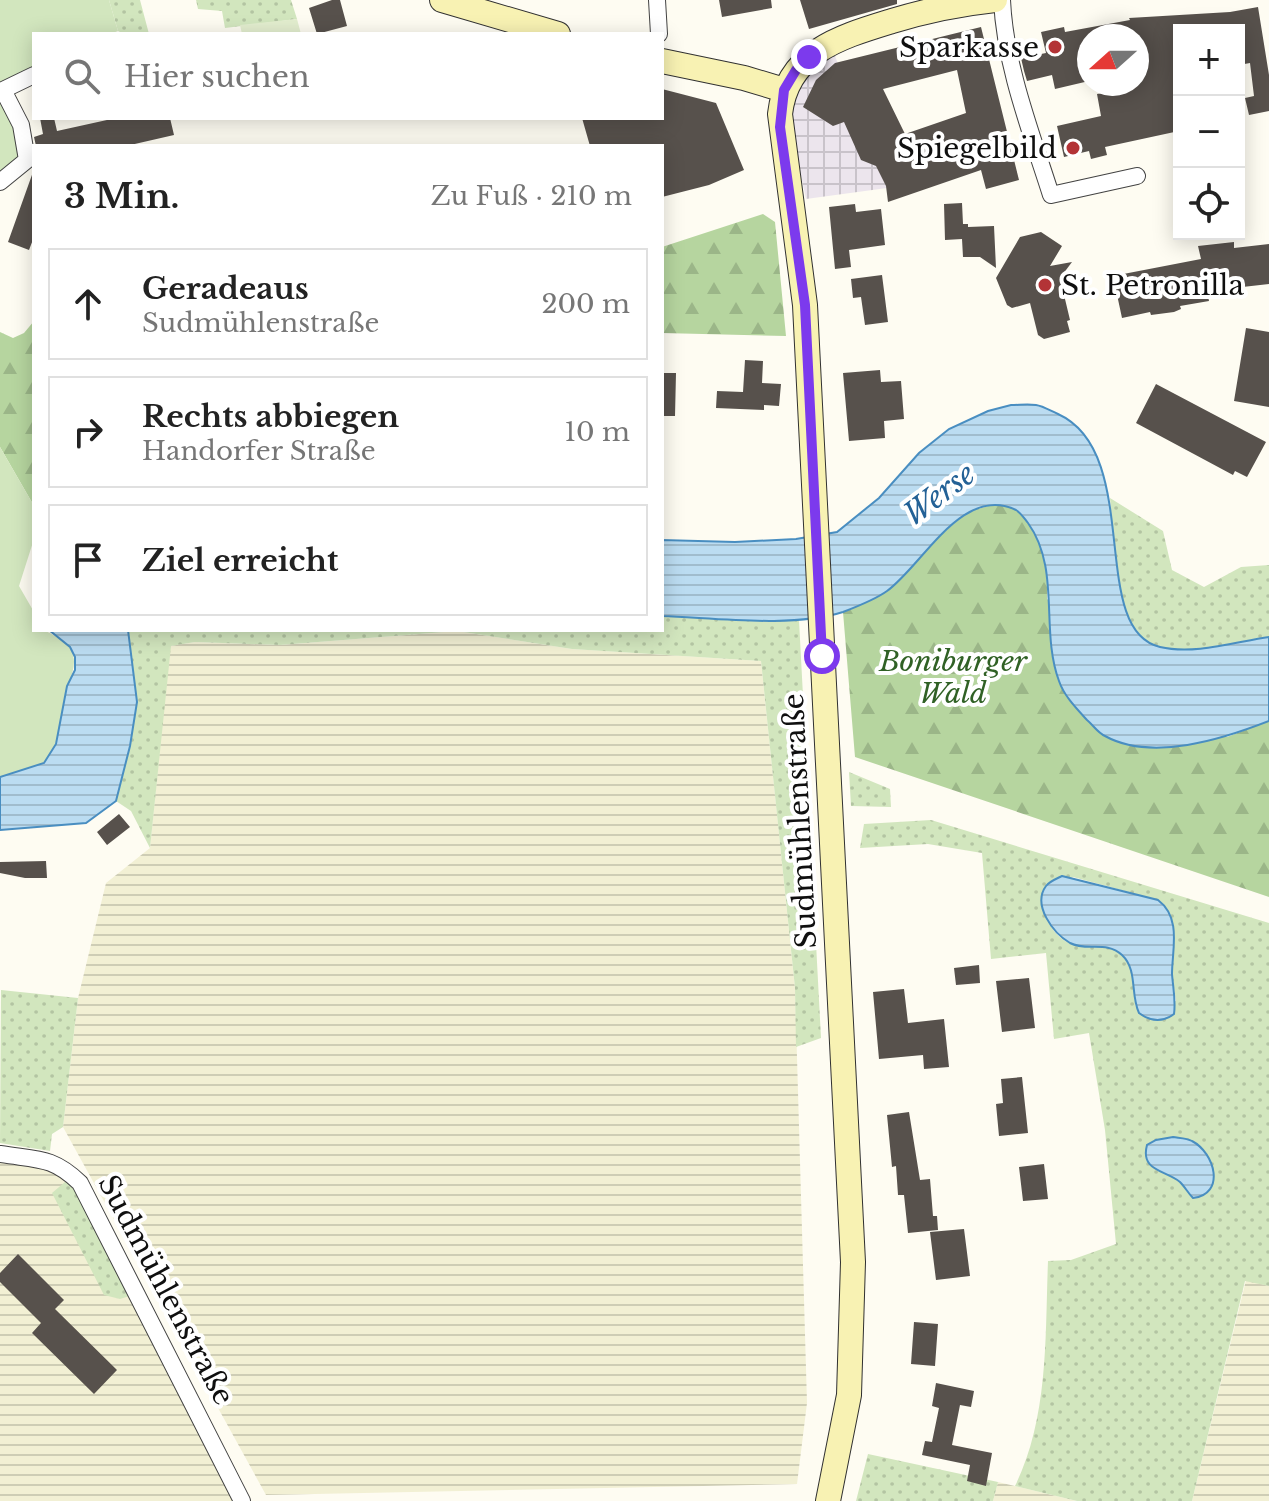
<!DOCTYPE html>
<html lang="de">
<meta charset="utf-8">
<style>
body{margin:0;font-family:"Libre Baskerville",serif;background:#f2f2f2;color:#222}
.controls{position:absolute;right:24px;top:24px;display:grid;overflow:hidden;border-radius:0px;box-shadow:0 4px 20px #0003}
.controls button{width:72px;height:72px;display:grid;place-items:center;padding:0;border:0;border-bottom:2px solid #e0e0e0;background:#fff;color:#222;font:40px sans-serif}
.compass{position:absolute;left:1077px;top:24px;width:72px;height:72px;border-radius:50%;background:#fff;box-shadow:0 4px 20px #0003;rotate:249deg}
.stop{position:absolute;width:24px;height:24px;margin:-18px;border:6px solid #7c3aed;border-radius:50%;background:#fff}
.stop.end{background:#7c3aed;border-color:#fff;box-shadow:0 2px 8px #0008}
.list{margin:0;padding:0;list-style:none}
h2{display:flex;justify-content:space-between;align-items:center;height:104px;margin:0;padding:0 32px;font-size:34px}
h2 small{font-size:26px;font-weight:400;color:#767676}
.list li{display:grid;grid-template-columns:52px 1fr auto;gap:24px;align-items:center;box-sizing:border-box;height:112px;margin:0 16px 16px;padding:0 16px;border:2px solid #e0e0e0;border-radius:0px}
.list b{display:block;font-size:30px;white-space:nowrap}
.list p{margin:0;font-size:26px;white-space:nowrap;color:#767676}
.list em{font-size:26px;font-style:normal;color:#767676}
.icon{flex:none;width:44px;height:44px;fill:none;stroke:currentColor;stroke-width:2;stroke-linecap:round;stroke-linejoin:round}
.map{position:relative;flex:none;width:1269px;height:1501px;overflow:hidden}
.search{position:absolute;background:#fff;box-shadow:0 4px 20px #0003;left:32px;top:32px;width:632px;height:88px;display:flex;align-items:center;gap:20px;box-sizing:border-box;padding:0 28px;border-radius:0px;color:#767676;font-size:30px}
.panel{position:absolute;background:#fff;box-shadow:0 4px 20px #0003;left:32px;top:144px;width:632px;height:488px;border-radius:0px}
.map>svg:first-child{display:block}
</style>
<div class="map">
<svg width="1269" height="1501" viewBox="0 0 1269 1501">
<defs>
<pattern id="industrial-grid" width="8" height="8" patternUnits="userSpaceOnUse" patternTransform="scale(2)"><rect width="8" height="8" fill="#ece5ed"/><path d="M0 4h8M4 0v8" fill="none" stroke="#c9c3ca"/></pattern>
<pattern id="farmland-rules" width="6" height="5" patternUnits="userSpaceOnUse" patternTransform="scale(2)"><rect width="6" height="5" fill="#f2f0d4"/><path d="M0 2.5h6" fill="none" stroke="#cecdb5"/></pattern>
<pattern id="grass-dots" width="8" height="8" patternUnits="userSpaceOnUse" patternTransform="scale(2)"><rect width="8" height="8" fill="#d2e6be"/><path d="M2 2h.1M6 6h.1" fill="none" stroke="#b3c4a2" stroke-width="1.8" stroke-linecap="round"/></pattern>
<pattern id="forest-firs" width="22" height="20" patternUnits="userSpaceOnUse" patternTransform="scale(2)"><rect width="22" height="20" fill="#b6d59f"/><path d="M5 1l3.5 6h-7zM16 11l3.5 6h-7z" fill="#9bb688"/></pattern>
<pattern id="water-rules" width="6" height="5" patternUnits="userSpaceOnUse" patternTransform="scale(2)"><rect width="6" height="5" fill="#bbdcf1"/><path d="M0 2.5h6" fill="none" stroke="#a0bccd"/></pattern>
</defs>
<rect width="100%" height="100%" fill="#fefcf2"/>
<path fill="url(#industrial-grid)" d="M833 51 887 188 806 199 790 124 792 98 811 63Z"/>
<path fill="url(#farmland-rules)" d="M457 631 572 649 761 661 795 988 807 1403 797 1484 266 1495 63 1127 78 998 106 883 150 848 170 646 195 642 280 645Z
M0 1154 63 1167 242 1501H0Z
M1246 1280 1269 1286V1501H1192Z
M998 1482 1077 1501H993Z"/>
<path fill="url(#grass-dots)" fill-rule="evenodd" d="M109 0H140L149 34H124L118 31Z
M196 0H291L297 19 225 28 222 11 198 9Z
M1110 498 1163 531 1172 570 1204 587 1241 567 1269 565V637C1235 642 1193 656 1159 647 1112 635 1114 537 1110 498Z
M662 616 799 620 821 1038 796 1047 795 988 761 661 572 649 457 631 280 645 195 642 171 646 150 848 131 811 116 801 130 746 137 702 128 630H662Z
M849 772 890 789 891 807 851 806Z
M931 820 1269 923V1286L1245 1281 1192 1501H1077L1015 1486C1049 1417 1045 1336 1048 1261L1071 1260 1116 1244 1105 1130 1089 1033 1054 1039 1046 953 991 959 982 853 928 844 860 848 864 824ZM1073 877 1158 900C1181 917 1172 950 1172 974 1173 983 1175 992 1176 1001L1136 1007C1133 991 1136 972 1125 958 1112 940 1091 948 1073 944 1052 939 1042 912 1042 894Z
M1 990 78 998 63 1127 52 1134 50 1151 0 1143Z
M65 1182 80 1183 136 1294 120 1299 104 1295 52 1193Z
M868 1454 998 1482 993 1501H856Z"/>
<path fill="url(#forest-firs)" d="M763 214 775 222 786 336 662 333V247Z
M34 321V506L0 447V332L13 338 24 333Z
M996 504C1003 506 1014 508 1020 513 1044 534 1048 569 1047 599L1227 737 1269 721V897L855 757 843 612 887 591 940 536 967 512Z"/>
<path fill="#d2e6be" d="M0 0H109L118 31 110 34H34V68L3 90 27 160 0 184Z
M0 447 34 506V539L19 586 34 612V630C48 630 50 633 61 640 86 657 68 678 64 701 60 721 60 744 46 760 38 770 13 773 0 777Z"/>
<path fill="#e3eecf" d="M297 19 301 34H242L240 25Z"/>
<path fill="url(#water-rules)" stroke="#498ec1" stroke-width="2" d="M1011 405C1019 405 1028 404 1036 405 1043 406 1051 411 1058 414 1144 453 1087 630 1160 647 1194 655 1235 642 1269 637V721C1223 739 1152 762 1105 736 1098 733 1093 725 1087 720 1077 709 1064 696 1059 681 1040 630 1061 569 1028 523 1024 518 1021 513 1016 510 962 484 923 565 887 591 876 599 856 607 843 612 792 628 716 618 662 616V540L735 542 796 539 837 532 879 498 919 453 949 429 988 411Z
M49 630H128L137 702 130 746 116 801 86 823 0 830V777L44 763 56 744 67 686 75 670V657L70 647Z
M1062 876 1158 900C1182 918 1172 950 1172 974 1173 988 1176 1000 1174 1014 1162 1023 1151 1022 1139 1013 1130 994 1138 970 1122 955 1106 940 1087 952 1070 943 1053 933 1032 905 1046 886 1050 881 1056 879 1062 876Z
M1173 1137C1179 1138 1187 1138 1192 1141 1215 1153 1226 1194 1193 1198 1188 1193 1185 1187 1180 1182 1165 1170 1140 1171 1147 1145L1156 1140Z"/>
<path fill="#57514c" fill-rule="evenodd" d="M332 0H340L347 26 317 34 309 8Z
M719 0H771L772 8 722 17Z
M800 0H897V4L809 29Z
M1258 7 1269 75V111L1249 115 1245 98 1254 96 1250 63 1239 65V30H1179V61H1173L1179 105V131L1105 147 1107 155 1091 159 1089 151 1064 157 1057 126 1101 116 1097 94 1122 90 1121 84H1137V36H1089V81L1055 89 1052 75 1027 81 1024 71 1021 58 1046 53 1041 32 1064 27 1065 32 1130 20 1129 18 1230 12Z
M981 27 1019 180 986 189 981 170 888 202 886 186 876 166 861 160 844 122 833 126 803 107 816 80 835 63ZM957 70 966 113 905 134 883 89Z
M662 89 716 103 744 170 709 185 662 197V146H590L582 118H662Z
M40 118H54L57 131 116 118H170L174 135 126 146H36L34 137 43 134Z
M33 172 34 237 29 250 8 242Z
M962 203 963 224H968V227L994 226 996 268 980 257H963L962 239 945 240 944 204Z
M855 204 856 212 881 209 885 245 849 250 851 267 835 269 829 207Z
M1041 232 1062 246 1050 266 1072 262 1060 278 1070 320 1067 321 1070 332 1044 339 1038 335 1030 303 1012 308 1007 305 996 278 1020 237Z
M1234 242V248L1269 244V284L1207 291 1209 301 1180 306 1181 309 1174 312 1151 315 1150 312 1122 318 1113 276 1201 259 1198 246Z
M882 275 888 322 865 325 861 297 853 298 851 279Z
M1246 328 1269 332V407L1234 401Z
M745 360 763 361 762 383 781 384 779 406 764 405V410L716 408 717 391 743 392Z
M880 370 881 382 901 381 904 419 884 421 885 438 849 441 843 373Z
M662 373H676L675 416H662Z
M1156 384 1266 442 1247 477 1235 471 1233 475 1136 423Z
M119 814 130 827 107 845 97 832Z
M46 861 47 878H25L0 873V862Z
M979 965 980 983 956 985 954 968Z
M1029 978 1035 1028 1002 1032 996 981Z
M904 989 908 1023 944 1019 949 1067 924 1069 923 1055 879 1059 873 992Z
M1022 1077 1028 1133 999 1136 996 1104 1003 1103 1001 1079Z
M909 1112 920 1180 930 1179 933 1216H937L938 1230 908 1233 904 1195H898L896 1166 892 1167 887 1115Z
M1044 1164 1048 1199 1023 1201 1019 1167Z
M964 1229 970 1276 936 1280 930 1232Z
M18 1254 64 1300 55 1309 117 1370 94 1394 32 1333 41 1323 0 1282V1273Z
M914 1322 938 1324 935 1366 911 1364Z
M936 1383 974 1391 971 1407 960 1405 952 1445 992 1453 986 1486 967 1481 970 1465 922 1455 925 1441 932 1442 939 1408 932 1406Z"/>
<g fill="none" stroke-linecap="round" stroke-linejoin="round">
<g stroke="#424242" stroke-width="18">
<path id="street" d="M657 0 659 34
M1002 0C1005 66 1031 132 1051 195L1137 176
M0 182 27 160 21 125 3 90 34 75
M0 1154C37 1160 52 1156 80 1183L242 1501"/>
</g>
<g stroke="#313131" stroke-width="26">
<path id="secondary" d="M442 0 558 34
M662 61 744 78 784 90
M828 1501 849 1395 853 1262 805 305 780 114C787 52 840 37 892 21 928 10 957 4 995 0"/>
</g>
<use href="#street" stroke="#fff" stroke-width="16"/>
<use href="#secondary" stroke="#f8f2b3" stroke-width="24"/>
</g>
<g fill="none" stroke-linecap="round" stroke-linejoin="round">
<path stroke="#7c3aed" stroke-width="10" d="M809 57 796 70 784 90 780 127 805 305 822 656"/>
</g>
<g fill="#b33336" stroke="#fff" stroke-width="3">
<circle cx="1055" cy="47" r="8"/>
<circle cx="1073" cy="148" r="8"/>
<circle cx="1045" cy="285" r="8"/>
</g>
<g text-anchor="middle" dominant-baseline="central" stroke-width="8" stroke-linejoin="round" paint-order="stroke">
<g font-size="28" fill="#0f0f0f" stroke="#fff" text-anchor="end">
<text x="1039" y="47">Sparkasse</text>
<text x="1057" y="148">Spiegelbild</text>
<text x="1061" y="285" text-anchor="start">St. Petronilla</text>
</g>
<g font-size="28" font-style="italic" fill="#306125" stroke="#fff">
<text x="953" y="661">Boniburger<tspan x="953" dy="32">Wald</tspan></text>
</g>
<g font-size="28" fill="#0f0f0f" stroke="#fff">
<text transform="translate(800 821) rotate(-93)">Sudmühlenstraße</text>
<text transform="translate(166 1290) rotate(62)">Sudmühlenstraße</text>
</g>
<g font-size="30" font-style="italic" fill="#236196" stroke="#fff">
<text transform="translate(939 494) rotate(-37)">Werse</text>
</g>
</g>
</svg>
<div class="controls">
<button>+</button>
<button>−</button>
<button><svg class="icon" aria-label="locate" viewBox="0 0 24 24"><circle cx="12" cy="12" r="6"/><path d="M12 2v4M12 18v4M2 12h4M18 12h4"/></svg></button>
</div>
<svg class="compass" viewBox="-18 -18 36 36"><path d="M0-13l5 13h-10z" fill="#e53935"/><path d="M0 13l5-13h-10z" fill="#767676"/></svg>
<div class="stop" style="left:822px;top:656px"></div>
<div class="stop end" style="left:809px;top:57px"></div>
<div class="search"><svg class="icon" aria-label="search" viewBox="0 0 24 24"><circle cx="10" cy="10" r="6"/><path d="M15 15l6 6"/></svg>Hier suchen</div>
<section class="panel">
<h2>3 Min.<small>Zu Fuß · 210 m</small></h2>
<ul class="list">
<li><svg class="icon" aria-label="ahead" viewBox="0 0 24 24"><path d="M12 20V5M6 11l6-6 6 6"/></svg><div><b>Geradeaus</b><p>Sudmühlenstraße</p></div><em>200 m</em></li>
<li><svg class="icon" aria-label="right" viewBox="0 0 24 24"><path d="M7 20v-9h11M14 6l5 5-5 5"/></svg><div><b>Rechts abbiegen</b><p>Handorfer Straße</p></div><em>10 m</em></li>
<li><svg class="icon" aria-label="arrive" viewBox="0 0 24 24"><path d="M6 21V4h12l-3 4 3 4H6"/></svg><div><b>Ziel erreicht</b></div></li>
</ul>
</section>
</div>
